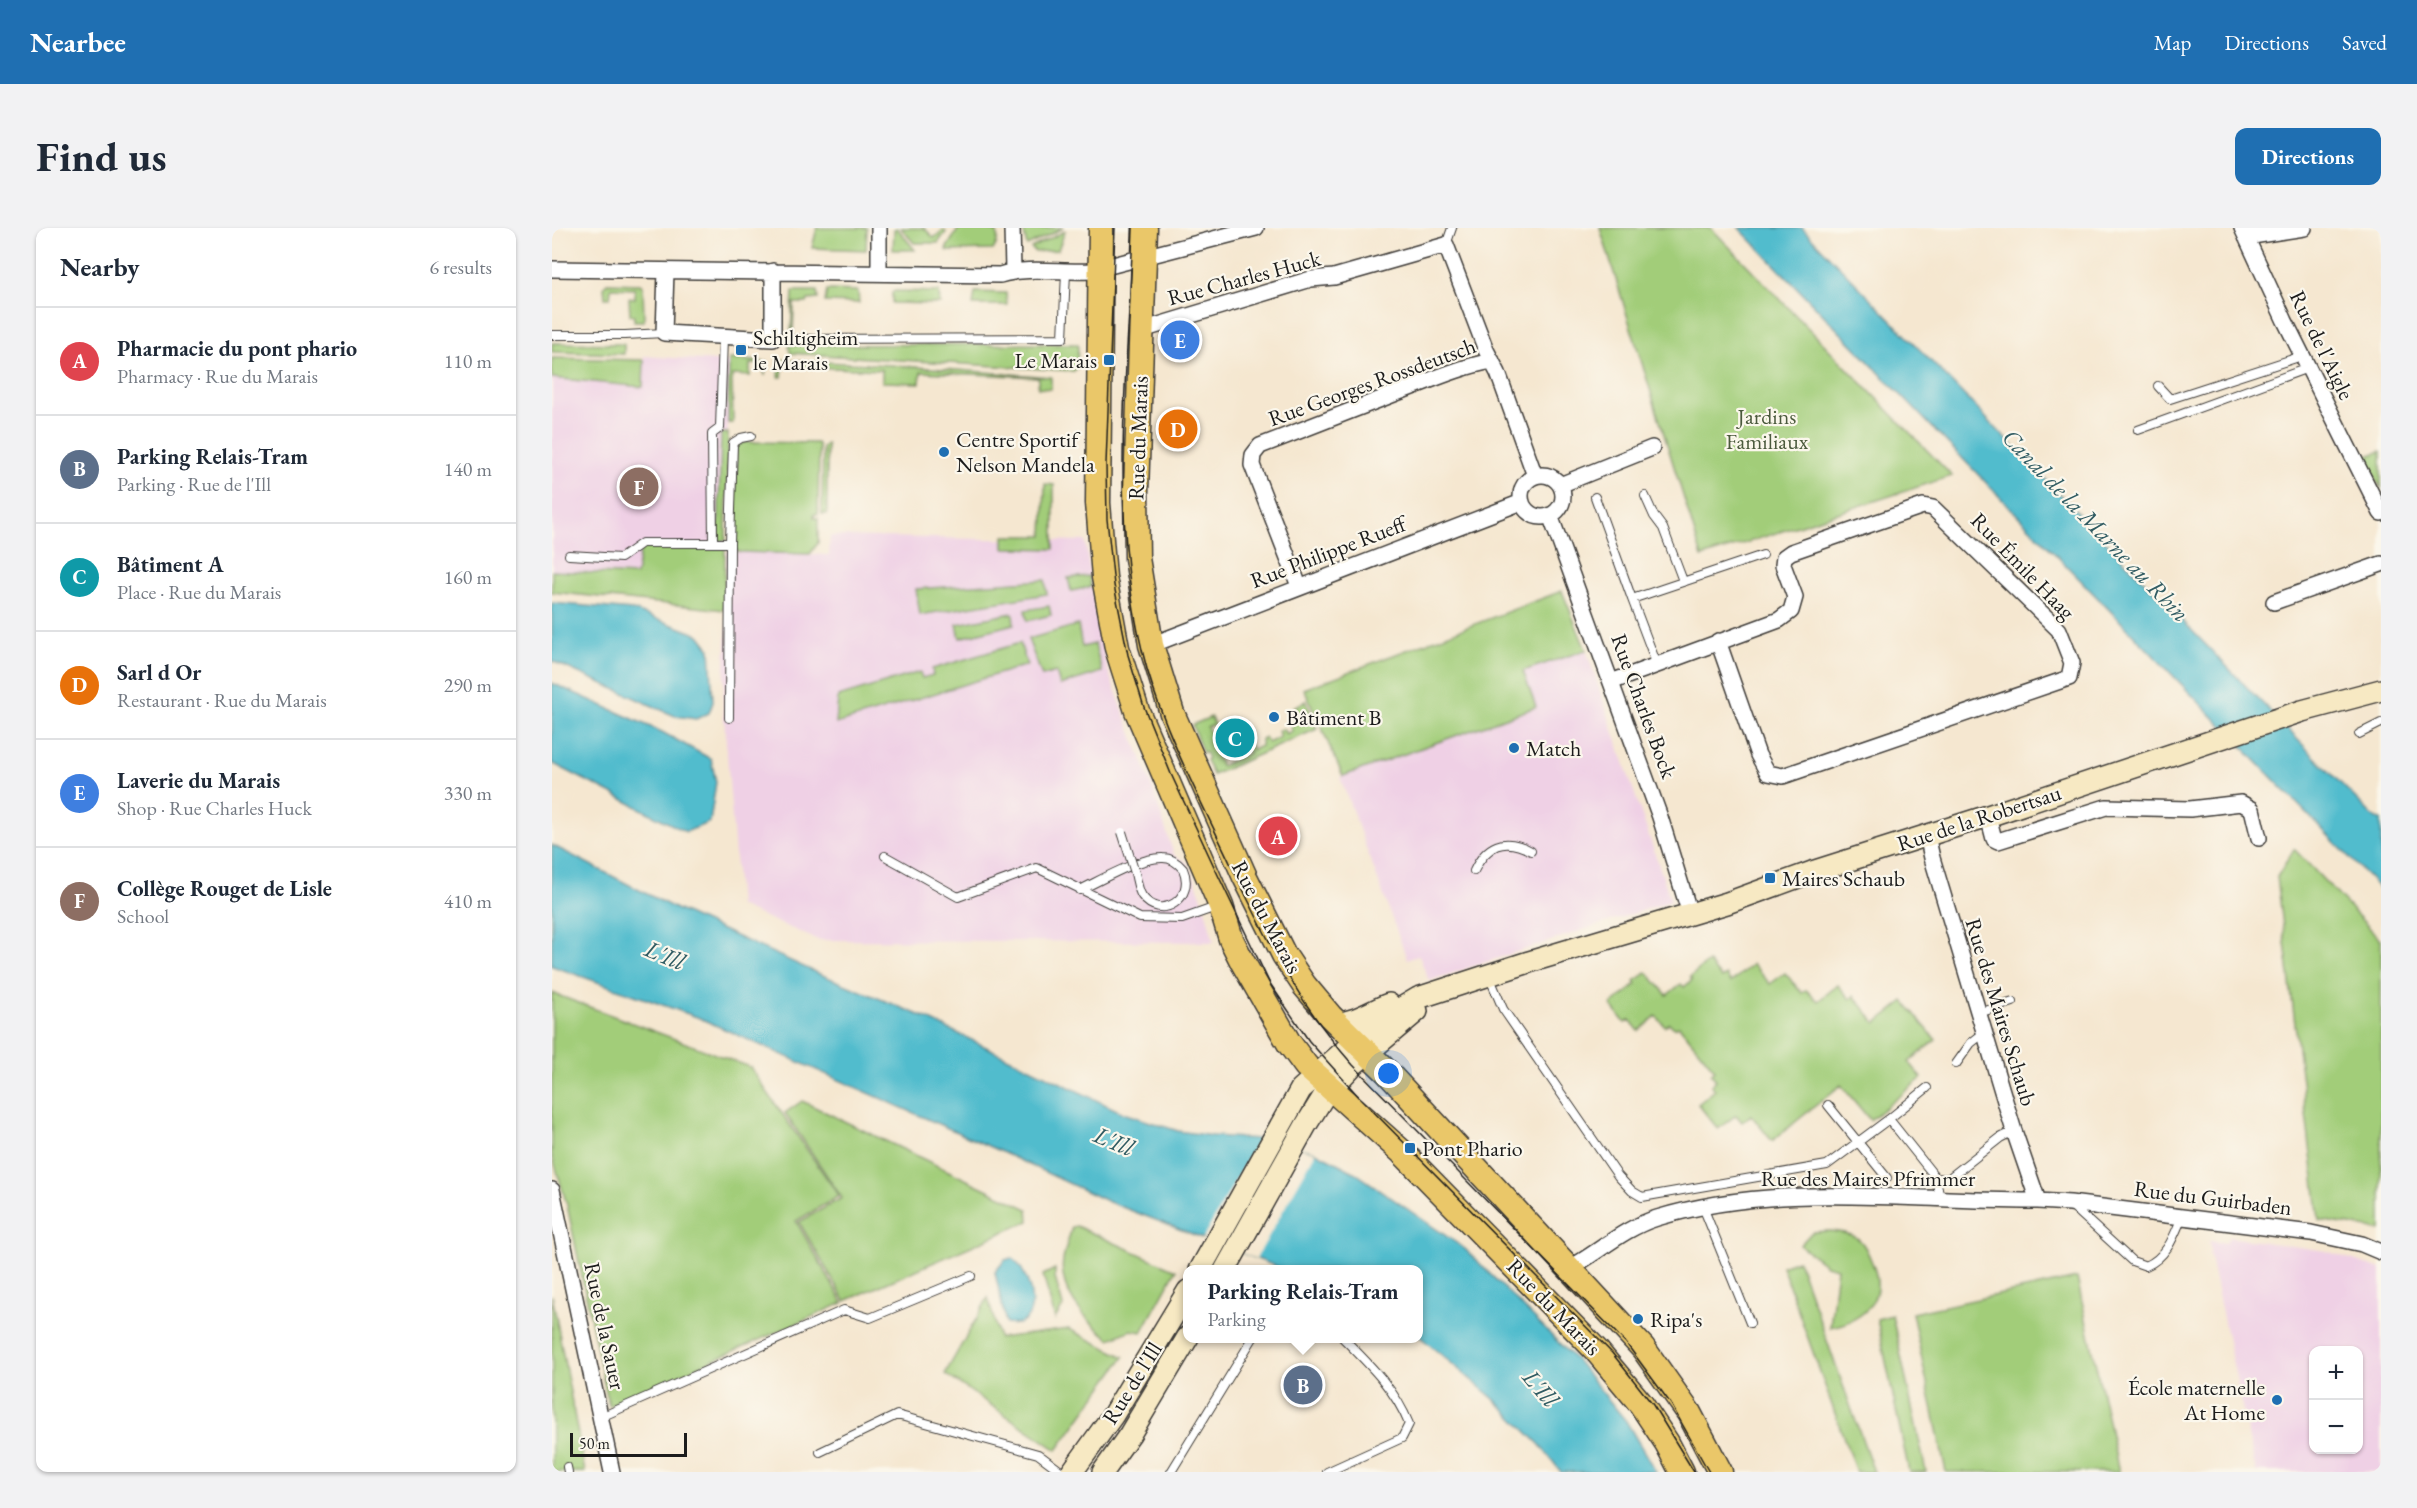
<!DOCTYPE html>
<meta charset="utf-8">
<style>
body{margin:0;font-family:"EB Garamond",serif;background:#f2f2f3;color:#1f2937}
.controls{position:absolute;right:18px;bottom:18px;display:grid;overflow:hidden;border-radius:12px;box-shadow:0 2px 4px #0004}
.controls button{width:54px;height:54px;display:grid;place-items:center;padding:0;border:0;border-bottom:2px solid #e0e1e3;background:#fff;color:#1f2937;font:30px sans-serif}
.scale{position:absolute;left:18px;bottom:15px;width:117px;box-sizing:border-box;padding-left:6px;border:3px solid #1c1c1c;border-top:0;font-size:16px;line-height:21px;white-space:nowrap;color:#1c1c1c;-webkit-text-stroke:4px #fbf7ec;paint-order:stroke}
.you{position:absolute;left:837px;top:846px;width:21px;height:21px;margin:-15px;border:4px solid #fff;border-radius:50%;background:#1a73e8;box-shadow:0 0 0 9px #1a73e833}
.badge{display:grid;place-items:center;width:39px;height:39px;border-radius:50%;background:#1f6fb2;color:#fff;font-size:20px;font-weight:700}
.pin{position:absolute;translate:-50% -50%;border:3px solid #fff;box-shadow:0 2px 6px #0006}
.popup{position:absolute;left:631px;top:1037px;width:240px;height:78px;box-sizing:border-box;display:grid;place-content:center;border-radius:12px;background:#fff;filter:drop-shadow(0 2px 4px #0005);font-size:20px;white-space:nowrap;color:#747a83}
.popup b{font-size:22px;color:#1f2937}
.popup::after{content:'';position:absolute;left:50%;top:100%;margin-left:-12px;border:12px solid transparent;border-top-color:#fff}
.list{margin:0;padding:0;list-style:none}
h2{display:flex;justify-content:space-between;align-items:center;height:78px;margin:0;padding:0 24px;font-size:26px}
h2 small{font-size:20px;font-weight:400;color:#747a83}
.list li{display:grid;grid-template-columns:39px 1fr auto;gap:18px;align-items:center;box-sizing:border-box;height:108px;padding:0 24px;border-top:2px solid #e0e1e3}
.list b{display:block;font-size:22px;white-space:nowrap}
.list p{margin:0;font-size:20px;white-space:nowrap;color:#747a83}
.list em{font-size:20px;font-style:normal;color:#747a83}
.map{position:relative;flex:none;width:1829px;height:1244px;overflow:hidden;border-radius:12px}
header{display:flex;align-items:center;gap:36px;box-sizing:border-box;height:84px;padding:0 30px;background:#1f6fb2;color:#fff}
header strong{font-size:28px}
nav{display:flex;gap:33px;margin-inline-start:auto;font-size:21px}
.intro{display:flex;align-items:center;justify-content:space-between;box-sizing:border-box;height:144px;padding:0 36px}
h1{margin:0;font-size:42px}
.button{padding:15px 27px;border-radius:12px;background:#1f6fb2;color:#fff;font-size:21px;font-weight:700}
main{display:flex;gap:36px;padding:0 36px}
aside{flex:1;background:#fff;border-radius:12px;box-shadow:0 2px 4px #0004}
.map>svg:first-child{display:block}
</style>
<header>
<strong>Nearbee</strong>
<nav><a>Map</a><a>Directions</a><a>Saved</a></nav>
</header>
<div class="intro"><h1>Find us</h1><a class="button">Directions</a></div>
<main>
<aside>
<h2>Nearby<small>6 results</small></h2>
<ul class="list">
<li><span class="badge" style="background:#e0444e">A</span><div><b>Pharmacie du pont phario</b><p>Pharmacy · Rue du Marais</p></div><em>110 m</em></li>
<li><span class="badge" style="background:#5c6f8a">B</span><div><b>Parking Relais-Tram</b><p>Parking · Rue de l'Ill</p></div><em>140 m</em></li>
<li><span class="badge" style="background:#0f9aa8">C</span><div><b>Bâtiment A</b><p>Place · Rue du Marais</p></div><em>160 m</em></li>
<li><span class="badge" style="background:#e8710a">D</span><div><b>Sarl d Or</b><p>Restaurant · Rue du Marais</p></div><em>290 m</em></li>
<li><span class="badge" style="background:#3f7fe0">E</span><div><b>Laverie du Marais</b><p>Shop · Rue Charles Huck</p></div><em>330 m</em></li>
<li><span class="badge" style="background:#8d6e63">F</span><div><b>Collège Rouget de Lisle</b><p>School</p></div><em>410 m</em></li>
</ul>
</aside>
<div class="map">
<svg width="1829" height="1244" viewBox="0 0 1829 1244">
<rect width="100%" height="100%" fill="#fbf7ec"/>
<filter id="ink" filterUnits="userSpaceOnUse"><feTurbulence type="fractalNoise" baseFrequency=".0167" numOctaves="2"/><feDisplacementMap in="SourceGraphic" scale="12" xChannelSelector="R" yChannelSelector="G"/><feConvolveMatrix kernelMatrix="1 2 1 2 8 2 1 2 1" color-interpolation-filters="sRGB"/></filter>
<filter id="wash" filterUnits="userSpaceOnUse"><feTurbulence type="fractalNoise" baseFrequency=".008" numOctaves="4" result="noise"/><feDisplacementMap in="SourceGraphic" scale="24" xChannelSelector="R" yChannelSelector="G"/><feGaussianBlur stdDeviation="1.35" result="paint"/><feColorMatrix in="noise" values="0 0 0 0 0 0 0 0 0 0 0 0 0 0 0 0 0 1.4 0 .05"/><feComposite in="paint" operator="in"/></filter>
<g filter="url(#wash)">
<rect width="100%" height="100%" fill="#f5e7d0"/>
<path fill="#efd0e5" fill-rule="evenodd" d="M92 128 177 134 172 382 0 364V150L90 159Z
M278 308 533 313 545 391 556 443 600 559 622 627 633 633 639 642 650 670 662 714 266 712 187 678 171 476 175 397V324L277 327Z
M1034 422 1119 673 877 753 867 728 855 731 788 549 984 480 971 443Z
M1677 1009 1774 1023 1829 1041V1244H1704L1657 1024 1659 1023 1657 1013 1674 1015ZM1806 1122V1222H1762V1122Z"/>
<path fill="#a2cd79" stroke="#5f744a" stroke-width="1.5" d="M265 0H315L314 22 260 20Z
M345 0 363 22H341L342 1Z
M349 0H372L382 10 391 2 394 4 386 15H362Z
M407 0H438V2L444 3C447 9 445 16 441 22L396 23 394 21Z
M471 0H511L475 18Z
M1048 0H1159L1400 248 1150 329Z
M513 3 506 22 483 24 479 20Z
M55 55 88 56 91 58 92 93H82V88L78 87 77 70H83V61L59 60 58 70H53L52 58Z
M275 62 306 63 307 75 273 74Z
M241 63H265L266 71 256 72 255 75H242L241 108H239Z
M343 63 387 64 388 76 340 75V65Z
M423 64 454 65 455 77H421Z
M0 115 72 116V126L0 124Z
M526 116 525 139 522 143 238 125 237 117Z
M0 130 92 132 91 159 0 150Z
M177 131 214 134 213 148 211 136H198V148L180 147 181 195H176Z
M228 132 338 137 499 149V161L486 160V149L369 144 368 155 330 154V142L231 138 230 149H227Z
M169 205H176L174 312 166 313Z
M192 214 265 215 267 218 266 286H262V290H266V315L258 326 188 324 183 322 184 218Z
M275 216V286H270L271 219Z
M1829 223V261L1813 229Z
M493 256 502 257V321L452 320V308H491Z
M89 318 173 319 172 382 0 364V343L84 347Z
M537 348 539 359 519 363 516 350Z
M493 352 495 366 368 387 364 361Z
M1010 363 1034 422 971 443 984 479 791 548 752 461Z
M497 378 499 387 475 393 473 382Z
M461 385 462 396 408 410 405 396Z
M526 397 530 419 543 416 550 444 508 457 504 444 490 448 476 411Z
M468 415 475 437 284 496 286 469 368 444 370 450 381 447 380 441Z
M754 473 765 501 661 547 654 532 656 530 653 524 651 525 640 497 659 489 662 496 655 499 660 509 657 511 669 538 697 525 694 518 698 517 701 522 709 518V511L713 509 716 515 728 509 726 503 731 501 734 506 740 503 738 498 747 493 741 479Z
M1742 621 1829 712V1002L1767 992 1725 649Z
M1156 734 1169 750 1174 747 1179 754 1201 736 1218 756 1233 745 1250 765 1254 762 1266 773 1286 757 1298 771 1302 768 1324 795 1352 773 1384 812 1357 834 1370 850 1318 892 1289 857 1220 913 1199 887 1190 894 1184 887 1166 901 1146 876 1163 862 1159 857 1164 852 1159 846 1163 842 1127 798 1122 800 1117 795 1113 798 1104 788 1087 803 1078 792 1073 795 1059 777 1085 756 1083 753 1095 744 1115 767 1129 756 1132 759 1140 752 1138 749Z
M0 765 198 839 287 968 244 993 291 1075 57 1178 15 977 0 927Z
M250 873 476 981 477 993 293 1073 247 994 290 970 233 885Z
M524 998 624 1042 590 1104 579 1102 558 1111C535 1093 506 1064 511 1032 513 1021 517 1010 520 999Z
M1277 1003C1308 1006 1310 1010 1321 1037 1335 1072 1311 1093 1278 1099L1285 1040 1274 1037 1248 1017 1260 1004Z
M1246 1032 1322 1244H1304L1230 1038Z
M503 1041V1050L511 1078 503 1091 491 1047Z
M1525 1050 1567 1244H1394L1360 1085Z
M0 1067 33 1244H0Z
M436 1070 447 1110 517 1101 572 1129 505 1222 393 1146Z
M1340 1087 1374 1244H1357L1325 1091Z"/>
<path fill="#51bccd" stroke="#366c74" stroke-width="1.5" d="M1187 0H1250L1747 513 1824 591 1829 592V662Z
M0 375 81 382 147 407 158 421 161 474 157 485 144 491 123 488 0 433Z
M0 455 110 504 159 531 164 554 158 594 134 604 0 535Z
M0 617 124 681 263 744 372 789 571 885 626 903 661 908 707 911 764 924 802 944 913 1021 1024 1132 1074 1193 1104 1244H1009L988 1217 942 1171 867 1108V1042L731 1041 557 974 452 925 145 789 0 738Z
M460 1030C479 1044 495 1102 454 1096L443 1044 453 1032Z"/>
<path fill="#f5e7d0" d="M707 911 764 924 704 1031 651 1010Z"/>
</g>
<g filter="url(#ink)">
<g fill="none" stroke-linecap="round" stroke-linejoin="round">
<g stroke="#3d3a37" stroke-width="10">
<path id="lane" d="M894 17 900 0
M0 107H73L112 105
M221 111 511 110 514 44
M1606 158 1618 171 1750 128
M1586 202 1756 140
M1093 268 1102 288 1111 300 1131 353
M1043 269 1080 371
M161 315 160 206 168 200 171 109
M17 327 69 330 90 315H178L181 215 189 210 199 208
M1105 437 1080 371 1211 327
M177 490 178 315
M1807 506 1829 495
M333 628 406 669 485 640 588 690 630 691 667 678
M922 643C934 617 952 608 979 623
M528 662C549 652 588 629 611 630 620 630 626 635 631 641 644 670 609 694 590 668 586 662 585 653 583 645
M937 748 951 781 1066 948 1080 963 1090 969 1275 937 1337 891 1384 950 1388 971
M1427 785 1461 774
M1404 836 1419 815 1433 804
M1276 877 1335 950
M1337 891 1375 860
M1384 950 1396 951 1448 910 1462 903
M1519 977 1580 1033 1594 1038C1615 1029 1622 1008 1630 989
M1151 979 1198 1095
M49 1189 292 1082 318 1090 419 1048
M268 1224 345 1187 486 1226 510 1244
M15 1239 16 1244
M619 1244 701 1110
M775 1244 850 1210 857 1196C843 1161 818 1137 791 1110"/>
</g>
<g stroke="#3d3a37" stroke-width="18">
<path id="street" d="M460 0 461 43
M1690 0 1733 93 1829 285
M1694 9 1752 0
M0 41 448 47C476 38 510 45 538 43L704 0
M114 43 112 105 221 111V43
M327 45V0
M590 102 759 51 782 49 894 17 934 122 946 145 983 248
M969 268a21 21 0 1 1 42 0a21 21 0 1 1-42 0Z
M1008 257 1100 220
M998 287 1108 589 1138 686
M747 358 700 237 701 227 708 218C754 200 801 182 847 164 877 153 908 139 940 133
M1722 374 1829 336
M599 417 970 274
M1059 454 1227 392 1239 383 1243 369 1231 337 1232 329 1239 324 1371 278 1381 280 1507 402 1520 435 1517 450 1231 548 1216 545 1206 527 1166 413
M1436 588 1442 611 1446 613 1554 579 1638 581 1689 575 1700 581 1707 610
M1375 607 1380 630 1462 903 1486 973
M0 962 60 1244
M1018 1040C1047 1024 1072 1000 1105 990 1228 952 1360 974 1486 973L1518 975 1759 1005 1810 1016 1829 1024"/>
</g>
<g stroke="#3d3a37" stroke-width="24">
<path id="secondary" d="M785 795C804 794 819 783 837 776
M648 1042 749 861 824 795 866 770 977 734 1175 675 1260 644 1436 588 1750 483 1829 462
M673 1042 754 897 772 868 801 837 865 783
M520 1244 561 1187 636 1063
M551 1244 578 1206 636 1109"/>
</g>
<g stroke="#3d3a37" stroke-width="27">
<path id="primary" d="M549 0 546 275 552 349 565 420 585 483 669 678 679 711 690 733 737 815 754 838 850 924 1044 1122 1089 1176 1115 1215 1130 1244
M593 0 584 264 585 330 599 417 620 485 693 649 732 727 752 757 778 788 835 844 1091 1120 1137 1185 1168 1244"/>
</g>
<use href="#lane" stroke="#fff" stroke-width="8"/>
<use href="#street" stroke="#fff" stroke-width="15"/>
<use href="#secondary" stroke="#f7e9c3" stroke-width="21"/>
<use href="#primary" stroke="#eac769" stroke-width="24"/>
<path stroke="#1c1c1c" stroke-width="1.5" d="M563 0 554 236 555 291 562 357 576 427 592 479 619 546 666 647 717 754 757 813 808 870 1060 1125 1101 1177 1142 1244
M581 0C576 147 555 298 595 441 615 509 649 573 679 637 716 713 744 773 801 837L1074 1115 1119 1176 1157 1244"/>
<g stroke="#3d3a37" stroke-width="10" stroke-linecap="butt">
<path id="lane-bridge" d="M570 604 583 645"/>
</g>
<use href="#lane-bridge" stroke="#fff" stroke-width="8"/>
</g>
</g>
<g fill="#1f6fb2" stroke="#fbf7ec" stroke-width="2">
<rect x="183" y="116" width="12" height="12" rx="3"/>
<rect x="551" y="126" width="12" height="12" rx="3"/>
<circle cx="392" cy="224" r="6"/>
<circle cx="722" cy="489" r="6"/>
<circle cx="962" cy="520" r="6"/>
<rect x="1212" y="644" width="12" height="12" rx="3"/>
<rect x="852" y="914" width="12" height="12" rx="3"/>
<circle cx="1086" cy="1091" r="6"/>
<circle cx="1725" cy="1172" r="6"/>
</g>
<g text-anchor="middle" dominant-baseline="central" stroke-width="4.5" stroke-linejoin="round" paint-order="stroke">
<g font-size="22" fill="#1c1c1c" stroke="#fbf7ec">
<text transform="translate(692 50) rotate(-15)">Rue Charles Huck</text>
<text transform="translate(1770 117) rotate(64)">Rue de l'Aigle</text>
<text transform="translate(820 154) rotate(-20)">Rue Georges Rossdeutsch</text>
<text transform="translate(586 210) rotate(-88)">Rue du Marais</text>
<text transform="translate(776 324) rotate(-21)">Rue Philippe Rueff</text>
<text transform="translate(1471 338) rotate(46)">Rue Émile Haag</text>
<text transform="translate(1092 478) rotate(70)">Rue Charles Bock</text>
<text transform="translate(1427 590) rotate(-18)">Rue de la Robertsau</text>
<text transform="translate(715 689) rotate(62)">Rue du Marais</text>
<text transform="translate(1449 784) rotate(73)">Rue des Maires Schaub</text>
<text x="1316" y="950">Rue des Maires Pfrimmer</text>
<text transform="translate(1661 970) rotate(7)">Rue du Guirbaden</text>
<text transform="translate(1002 1079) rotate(46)">Rue du Marais</text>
<text transform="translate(53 1098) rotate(78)">Rue de la Sauer</text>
<text transform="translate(580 1155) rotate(-58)">Rue de l'Ill</text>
</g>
<g font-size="22" fill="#1c1c1c" stroke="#fbf7ec" text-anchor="start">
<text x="201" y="109">Schiltigheim<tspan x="201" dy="25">le Marais</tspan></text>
<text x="545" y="132" text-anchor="end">Le Marais</text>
<text x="404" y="211">Centre Sportif<tspan x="404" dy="25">Nelson Mandela</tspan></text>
<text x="734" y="489">Bâtiment B</text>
<text x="974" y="520">Match</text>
<text x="1230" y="650">Maires Schaub</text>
<text x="870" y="920">Pont Phario</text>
<text x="1098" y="1091">Ripa's</text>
<text x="1713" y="1159" text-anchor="end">École maternelle<tspan x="1713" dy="25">At Home</tspan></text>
</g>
<g font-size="22" fill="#4b5a3d" stroke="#fbf7ec">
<text x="1215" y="188">Jardins<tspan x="1215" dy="25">Familiaux</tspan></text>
</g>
<g font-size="24" font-style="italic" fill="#315c63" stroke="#fbf7ec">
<text transform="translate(1544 297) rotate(46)">Canal de la Marne au Rhin</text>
<text transform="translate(113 727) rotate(23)">L'Ill</text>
<text transform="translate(562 913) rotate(23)">L'Ill</text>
<text transform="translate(989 1160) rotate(50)">L'Ill</text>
</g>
</g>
</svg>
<div class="controls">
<button>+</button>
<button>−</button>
</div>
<div class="scale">50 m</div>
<div class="you"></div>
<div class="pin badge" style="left:726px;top:608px;background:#e0444e">A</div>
<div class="pin badge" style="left:751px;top:1157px;background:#5c6f8a">B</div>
<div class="popup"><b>Parking Relais-Tram</b>Parking</div>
<div class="pin badge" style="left:683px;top:510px;background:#0f9aa8">C</div>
<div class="pin badge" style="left:626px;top:201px;background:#e8710a">D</div>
<div class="pin badge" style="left:628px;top:112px;background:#3f7fe0">E</div>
<div class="pin badge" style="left:87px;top:259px;background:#8d6e63">F</div>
</div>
</main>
